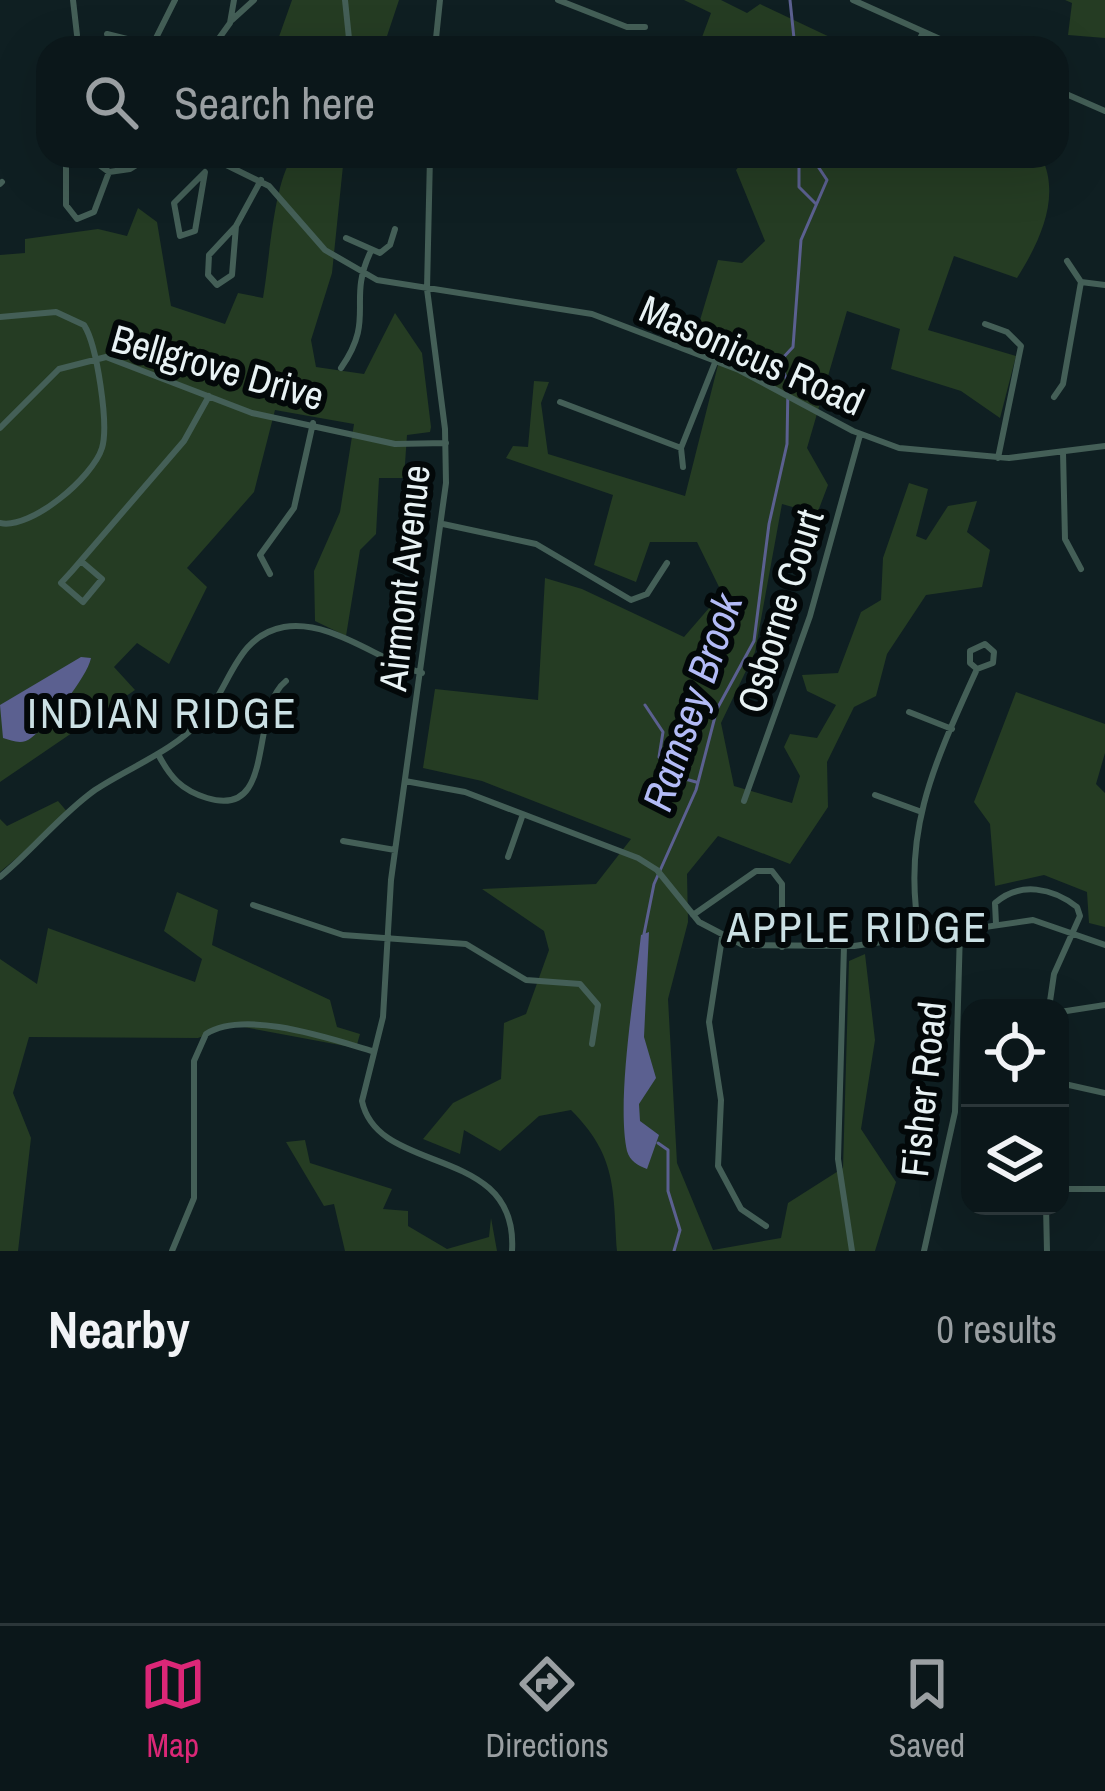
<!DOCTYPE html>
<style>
body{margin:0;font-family:"Archivo Narrow",sans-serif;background:#142023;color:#f1f3f6}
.controls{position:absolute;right:36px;bottom:36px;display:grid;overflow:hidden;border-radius:24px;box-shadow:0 12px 48px #0002}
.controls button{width:108px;height:108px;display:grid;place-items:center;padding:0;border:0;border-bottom:3px solid #2b3639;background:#0b171a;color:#f1f3f6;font:60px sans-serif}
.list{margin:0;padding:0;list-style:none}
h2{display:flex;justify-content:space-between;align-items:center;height:156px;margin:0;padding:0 48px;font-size:51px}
h2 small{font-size:39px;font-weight:400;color:#9a9fa2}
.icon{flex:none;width:66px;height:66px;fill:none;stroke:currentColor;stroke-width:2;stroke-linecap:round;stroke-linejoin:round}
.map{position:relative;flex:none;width:1105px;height:1251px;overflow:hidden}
.search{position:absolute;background:#0b171a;box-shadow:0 12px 48px #0002;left:36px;right:36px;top:36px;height:132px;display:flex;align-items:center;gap:30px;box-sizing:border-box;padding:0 42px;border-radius:36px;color:#9a9fa2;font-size:45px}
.sheet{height:372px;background:#0b171a}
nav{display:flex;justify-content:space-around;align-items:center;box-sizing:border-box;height:168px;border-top:3px solid #2b3639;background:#0b171a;font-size:33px;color:#9a9fa2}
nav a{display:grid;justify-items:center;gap:6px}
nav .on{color:#db2777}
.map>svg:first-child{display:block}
</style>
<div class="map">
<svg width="1105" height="1251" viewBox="0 0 1105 1251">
<rect width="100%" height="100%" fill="#0f1f22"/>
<path fill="#253c23" d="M292 0H399L383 48H275Z
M684 0H721L747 13 760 4 853 48H698L711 13Z
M1065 0H1105V38L1068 35 1072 3Z
M293 156H344L332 273 311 340 316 367 364 374 395 313 422 353 431 427 430 432 407 435 404 478H379L376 534 360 550 346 636 315 621 314 571 340 512 354 424 275 410 254 492 187 568 207 587 169 664 137 643 114 667 135 690 0 782V255L25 253V239L98 229 127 236 138 208 157 222 171 306 225 324 238 293 263 298C270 258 273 185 293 156Z
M748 156H1041C1062 197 1039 243 1017 278L954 256 928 330 1016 356 1000 418 961 391 891 369 900 329 847 311 807 448 828 485 817 514 782 504 755 652 721 723 734 786 792 803 800 776 784 747 790 734 817 738 836 705 807 691 802 675 838 673 861 612 881 600 883 558 909 483 928 489 916 536 926 540 948 506 977 501 967 532 990 550 982 587 926 595 887 654 876 696 854 707 827 762 828 807 790 864 718 836 687 874 688 922 668 999 677 1163 713 1250 781 1238 788 1203 843 1168 849 961 865 954 875 1040 861 1129 896 1182 875 1251H617C613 1189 617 1156 571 1110L539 1116 500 1151 464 1130 460 1154 423 1139 453 1103 501 1079 504 1023 526 1014 549 950 544 931 482 889 596 884 631 839 482 781 423 768 435 689 538 700 545 578 582 589 684 637 722 593 697 542H650L636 582 594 565 613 495 506 458 513 446 528 447 534 381 549 382 541 403 548 454 685 496 720 357 692 347 718 260 742 263 765 241 736 170Z
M1016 692 1105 724V753L1096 784 1105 793V927L1089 923 1087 892 1044 875 995 886 990 824 974 802Z
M58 801 69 814 0 872V819L7 826Z
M177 892 218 910 212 945 330 1000 337 1027 360 1034 356 1048 233 1025 198 1038 29 1037 13 1093 31 1138 18 1251H0V959L37 984 48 928 195 982 202 959 164 931Z
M305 1140 310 1163 392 1189 383 1209 408 1211V1226L447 1249 489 1237 491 1218 497 1251H345L334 1204 324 1206 286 1142Z"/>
<path fill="#5b6090" d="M81 657 91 658C87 678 48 725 31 738 23 745 12 741 3 738L0 705Z
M649 932 644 1037 656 1078 639 1104 640 1121 659 1135 647 1169C637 1165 630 1161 627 1151 616 1100 635 989 641 935Z"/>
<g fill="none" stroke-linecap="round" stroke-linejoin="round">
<path stroke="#5b6090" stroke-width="3" d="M790 0 795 48
M799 165V187L816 204
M645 705 663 732 659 757 671 775 696 782
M644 934 654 884 696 790 717 709 754 641 769 524 787 444 788 384 780 361 793 347 801 240 827 180 811 156
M658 1143 668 1150V1191L680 1230 674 1251"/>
<path stroke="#445f57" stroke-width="6" d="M73 0 77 35
M345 0 350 48
M558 0 627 27H645
M853 0 960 48
M232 20 254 0
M107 34 151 45
M151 48 175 0
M212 48 230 23 234 0
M435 48 440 0
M916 48 923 32
M1057 90 1105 111
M66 156V205L77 219 94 212 109 172
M87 156 109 172 130 169 151 156
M208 156 269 186 325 250 377 280 592 314 739 370 853 431 899 448 1009 458 1105 446
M430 156 427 289 445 429 446 483 391 880 383 1017 362 1101C378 1177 519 1143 512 1251
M205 172 195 231 180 236 174 203Z
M0 184 2 182
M236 226 232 275 217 285 208 275 209 255Z
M236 226 261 180
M346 238 380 253 390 245 395 229
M1067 261 1081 282 1105 285
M0 317 56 312 84 325C97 345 109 425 102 448 93 477 31 530 0 523
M985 324 1007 332 1021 346 998 458
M341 368C376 318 347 302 370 253
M1054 397 1063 384 1081 282
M560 402 681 448
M0 428 59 369 106 357 252 413 395 444 446 443
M1063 452 1065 539 1081 569
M683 467 681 448 716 360
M443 524 536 544 631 600 647 594 667 563
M81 561 102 579 83 602 61 583 72 571 184 441 209 396
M270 574 260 555 294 508 313 423
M909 712 952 729
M158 754C170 777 181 790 207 798 278 820 248 711 286 681
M405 781 465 792 638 858 657 870 699 922 743 945 854 946 1033 920 1105 945
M875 795 919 811
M744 801 810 616 860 435
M343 841 395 850
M508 857 523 814
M0 877C33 850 60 815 95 790 131 766 173 752 202 719 231 687 235 636 284 627 331 619 379 661 422 673
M253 905 343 935 466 944 526 980 580 984 598 1005 592 1044
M693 915 756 871H772L782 884V947
M996 924 995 903C1020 881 1053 888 1077 907L1080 916 1054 974 1049 1008
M920 936C900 833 935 762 977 669L993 663 994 652 985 644 970 651V663L977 669
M722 938 709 1022 721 1100 718 1166 741 1209 766 1226
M844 946 838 1159 852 1251
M1060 1012 1105 1005
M1060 1083 1105 1093
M1060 1189H1105
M1046 1206 1047 1251
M172 1251 194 1198V1061L206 1034C245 1009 331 1039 372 1051
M924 1251 955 1112 960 930"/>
</g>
<g text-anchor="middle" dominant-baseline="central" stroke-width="12" stroke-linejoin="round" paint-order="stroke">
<g font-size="39" fill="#e8f2f4" stroke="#030809">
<text transform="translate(752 355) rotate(24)">Masonicus Road</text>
<text transform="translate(218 367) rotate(16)">Bellgrove Drive</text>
<text transform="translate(404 578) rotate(-84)">Airmont Avenue</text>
<text transform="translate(780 611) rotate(-73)">Osborne Court</text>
<text transform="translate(923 1089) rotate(-84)">Fisher Road</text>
</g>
<g font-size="42" font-style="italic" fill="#b3bbf7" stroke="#030809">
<text transform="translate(692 702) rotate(-71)">Ramsey Brook</text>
</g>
<g font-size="42" letter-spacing="3" fill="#cbe0e4" stroke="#030809">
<text x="163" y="713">INDIAN RIDGE</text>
<text x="858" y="927">APPLE RIDGE</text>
</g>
</g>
</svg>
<div class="controls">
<button><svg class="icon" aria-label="locate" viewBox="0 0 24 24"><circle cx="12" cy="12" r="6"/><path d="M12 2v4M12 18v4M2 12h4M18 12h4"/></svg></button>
<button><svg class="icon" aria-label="layers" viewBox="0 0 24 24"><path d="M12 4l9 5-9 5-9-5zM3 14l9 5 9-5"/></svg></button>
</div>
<div class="search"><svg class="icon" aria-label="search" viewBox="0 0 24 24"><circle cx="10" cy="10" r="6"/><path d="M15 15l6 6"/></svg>Search here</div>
</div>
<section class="sheet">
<h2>Nearby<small>0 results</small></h2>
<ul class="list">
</ul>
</section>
<nav>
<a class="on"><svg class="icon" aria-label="map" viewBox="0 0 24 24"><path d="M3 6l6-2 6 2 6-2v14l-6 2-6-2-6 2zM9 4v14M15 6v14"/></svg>Map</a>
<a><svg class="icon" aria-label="directions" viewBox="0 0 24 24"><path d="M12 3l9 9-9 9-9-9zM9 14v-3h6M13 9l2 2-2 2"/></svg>Directions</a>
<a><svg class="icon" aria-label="saved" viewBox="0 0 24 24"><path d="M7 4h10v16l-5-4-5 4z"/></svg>Saved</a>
</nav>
